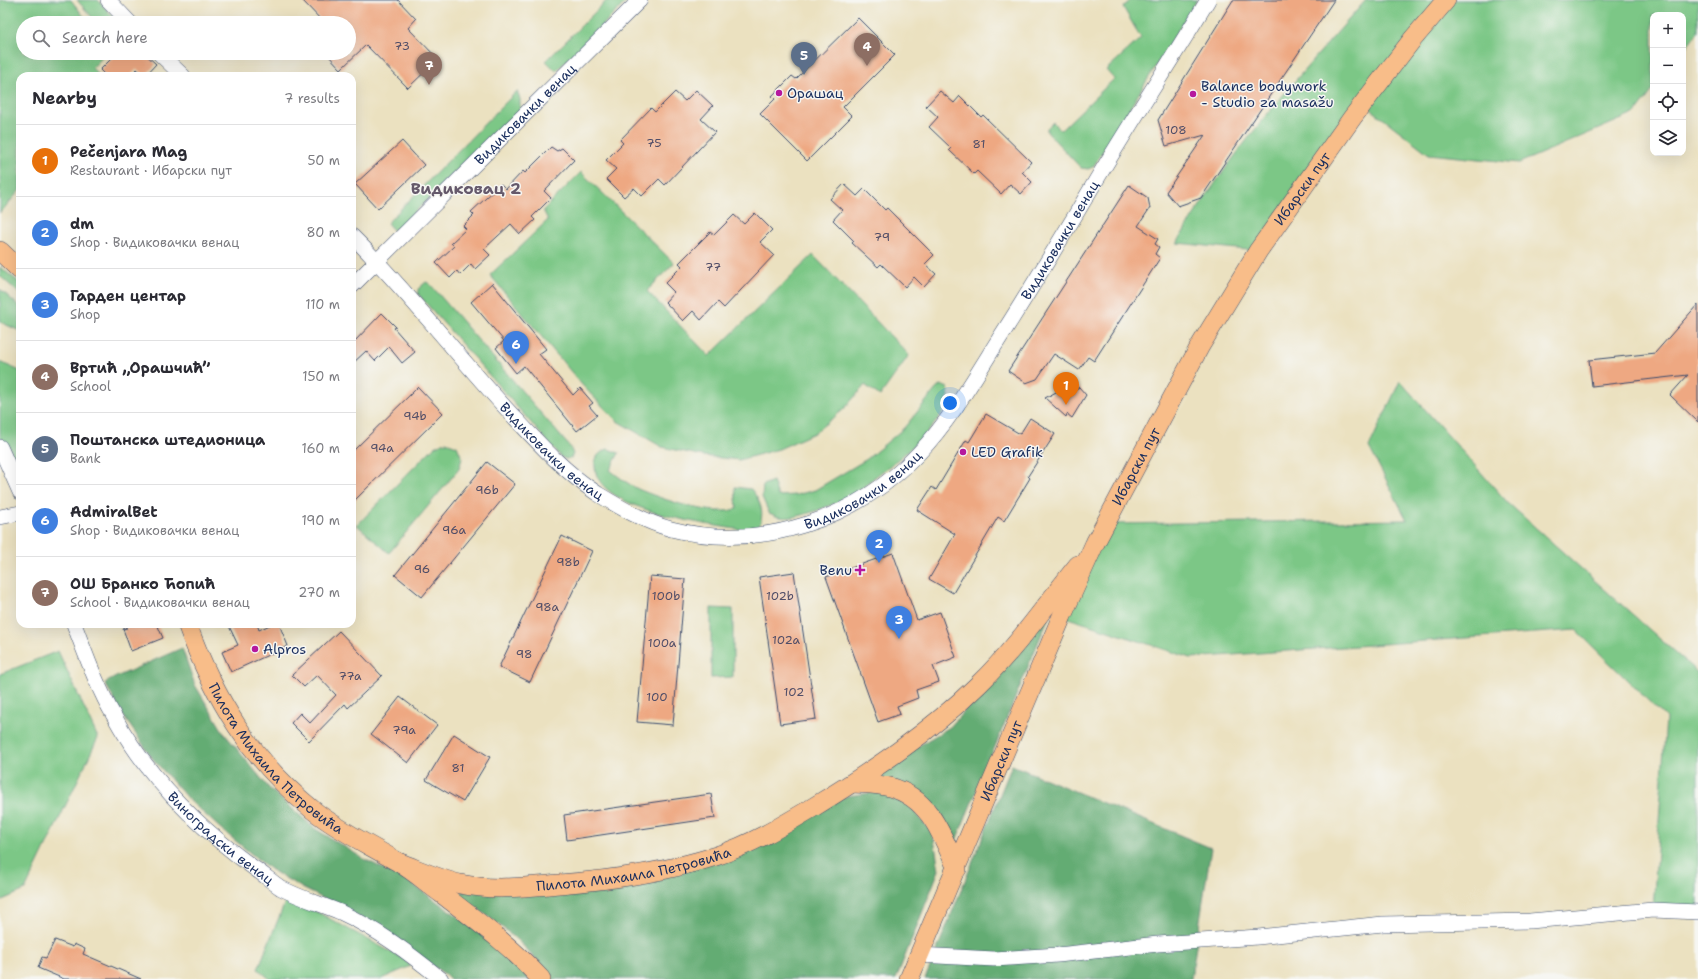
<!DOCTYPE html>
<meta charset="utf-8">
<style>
body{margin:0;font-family:"Shantell Sans",sans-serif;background:#f7f7f7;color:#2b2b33}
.controls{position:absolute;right:12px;top:12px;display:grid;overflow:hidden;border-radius:8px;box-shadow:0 4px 16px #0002}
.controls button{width:36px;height:36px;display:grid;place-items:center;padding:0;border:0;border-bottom:1px solid #e1e1e2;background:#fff;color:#2b2b33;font:20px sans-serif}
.you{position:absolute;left:950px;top:403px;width:14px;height:14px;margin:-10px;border:3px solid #fff;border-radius:50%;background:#1a73e8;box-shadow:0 0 0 6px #1a73e833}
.badge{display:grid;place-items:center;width:26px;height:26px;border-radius:50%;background:#b5179e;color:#fff;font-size:13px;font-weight:700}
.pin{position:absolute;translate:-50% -33px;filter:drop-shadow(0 1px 2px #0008)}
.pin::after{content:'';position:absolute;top:21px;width:14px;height:12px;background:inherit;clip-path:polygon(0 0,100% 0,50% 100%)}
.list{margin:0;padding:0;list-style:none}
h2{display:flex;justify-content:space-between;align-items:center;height:52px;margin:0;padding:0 16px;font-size:17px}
h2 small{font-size:13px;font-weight:400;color:#7c7c81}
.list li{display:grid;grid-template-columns:26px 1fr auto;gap:12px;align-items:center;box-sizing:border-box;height:72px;padding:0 16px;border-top:1px solid #e1e1e2}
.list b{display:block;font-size:15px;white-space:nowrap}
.list p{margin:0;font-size:13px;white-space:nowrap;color:#7c7c81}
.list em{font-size:13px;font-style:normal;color:#7c7c81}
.icon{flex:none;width:22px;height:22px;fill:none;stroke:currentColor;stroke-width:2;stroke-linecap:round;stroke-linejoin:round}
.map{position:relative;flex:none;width:1698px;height:979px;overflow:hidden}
.search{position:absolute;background:#fff;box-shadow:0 4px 16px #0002;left:16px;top:16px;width:340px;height:44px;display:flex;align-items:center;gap:10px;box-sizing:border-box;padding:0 14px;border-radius:22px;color:#7c7c81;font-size:15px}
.panel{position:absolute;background:#fff;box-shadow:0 4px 16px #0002;left:16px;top:72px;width:340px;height:556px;border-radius:12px}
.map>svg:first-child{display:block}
</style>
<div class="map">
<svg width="1698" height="979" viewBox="0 0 1698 979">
<rect width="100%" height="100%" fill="#f6f6f2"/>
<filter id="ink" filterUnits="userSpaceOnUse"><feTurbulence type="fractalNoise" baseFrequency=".025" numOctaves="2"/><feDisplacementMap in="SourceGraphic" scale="8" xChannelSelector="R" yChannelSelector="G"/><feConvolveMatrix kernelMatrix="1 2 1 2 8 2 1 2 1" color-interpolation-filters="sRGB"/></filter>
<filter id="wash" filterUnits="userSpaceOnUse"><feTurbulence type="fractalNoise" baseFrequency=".012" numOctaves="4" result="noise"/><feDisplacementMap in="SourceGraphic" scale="16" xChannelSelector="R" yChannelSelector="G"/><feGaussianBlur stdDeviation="0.9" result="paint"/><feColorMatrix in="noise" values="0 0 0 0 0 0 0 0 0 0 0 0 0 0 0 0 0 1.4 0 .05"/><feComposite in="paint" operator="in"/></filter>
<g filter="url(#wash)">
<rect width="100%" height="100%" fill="#ebe1c0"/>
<path fill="#7bc786" stroke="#4b7b72" d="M0 0H71L89 23H23V53H107L92 68 100 76H20V190L0 213Z
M77 0H98L116 20 114 23H97Z
M607 0H628L556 71 546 61Z
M1131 0H1197L1093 167 1088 169 1081 168 1047 132V128L1053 122 1061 130 1114 79 1106 70 1141 38 1123 7Z
M1366 0H1698V32L1683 52V15H1653V90L1636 113 1519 163 1429 154 1363 103 1258 251 1177 243C1228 154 1298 77 1366 0Z
M517 91 520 99V110L398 228 393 230 387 223Z
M581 172 674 263 647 291 709 356 813 255 909 355 880 396 865 385 843 410 814 433 779 449 739 460 703 456 662 447 617 421 583 386 490 275 548 220 543 210Z
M0 267 20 283V294L0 276Z
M426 282 430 284 570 447 573 454 571 458 566 459 561 457 418 294V289Z
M0 289 20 307V331L0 322Z
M0 362 20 371V473L9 447 0 438Z
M1400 381 1508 503 1698 673V912L1653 910 1666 718 1576 630 1191 658 1062 616 1106 524 1407 520 1369 447Z
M941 385 948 388C954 418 898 460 876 476 867 484 857 493 847 498 833 505 794 521 780 517 776 517 773 514 769 513L762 497 763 485 773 481 778 496 796 495 815 490 867 459 904 428 936 389Z
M446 442 457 446 462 458 459 469 389 553 357 525 435 446Z
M608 449 619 453 610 470C619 477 628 484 638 489 659 498 717 519 737 508L735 487 751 489C760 500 766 514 758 527L748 531C713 525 597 512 595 467 594 457 600 452 608 449Z
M711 608 733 609V677L711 678Z
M58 651 98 738 25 890 0 901V674Z
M286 900 297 901 402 958 411 966 381 979H270L258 969Z"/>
<path fill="#64ac73" stroke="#406e68" d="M1050 614 955 843 934 810 861 780 950 727Z
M182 648 195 685 224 733 269 788 314 828 364 859 408 881 470 925 530 979H450L445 974 347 910 304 889 270 869 221 829 188 799 153 759 122 714 105 683 116 677Z
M1012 765 1211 848 1191 979H925Z
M877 792 908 804 933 833 939 870 896 979H552C525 941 491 918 453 892L650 875 847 796Z"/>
<g id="blocks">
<path fill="#eea882" d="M302 0H398L416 19 408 28 438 59 408 88 366 45 341 69 326 53H349V23H324Z
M1233 0H1334L1201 198 1178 206 1166 192 1205 135 1166 146 1158 120Z
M858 18 895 55 843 107 852 116 807 161 760 114 775 99 772 96 792 76 796 79Z
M117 53H144L156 64 145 76 137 69 130 76H106L100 70Z
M696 90 713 106 701 119 715 132 665 185 659 179 642 196 634 188 624 197 606 179 616 169 606 160 623 143 620 140 651 108 655 112 675 92 685 101Z
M940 91 954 103 960 96 981 117 983 115 1031 162 1022 172 1032 182 1021 194 1010 184 1001 194 977 171 974 174 949 150 951 148 929 127 938 117 926 106Z
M402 141 424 165 378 209 355 184Z
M551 147 557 151 562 148 574 160 544 191 551 198 532 217 535 220 520 234 511 224 484 249 490 255 475 269 471 264 460 275 457 271 450 278 436 263 454 246 451 243 466 229 463 226 474 215 471 212 501 184 506 189 523 171 525 173Z
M844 184 857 196 864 189 885 210 887 208 934 255 925 264 936 274 924 287 914 277 905 287 881 264 878 267 852 243 854 241 833 220 842 210 830 199Z
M1129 185 1148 198 1150 208 1138 226 1158 239 1155 244 1159 247 1155 254 1160 258 1094 361 1088 357 1079 370 1054 354 1037 379 1026 383 1008 371Z
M755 213 772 230 760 242 774 255 724 308 718 302 701 320 693 311 683 321 665 302 674 292 665 283 682 266 679 263 710 232 714 235 734 215 744 224Z
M492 283 546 349 539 354 573 395 580 388 593 403 589 406 597 415 577 431 524 366 516 373 496 348 504 341 471 302Z
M1698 304V422L1670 395 1688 375 1592 386 1589 360 1655 353Z
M382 313 396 327 394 328 415 352 402 363 389 347 375 361 366 351 352 364V344Z
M418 387 443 413 352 503V452Z
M1079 387 1086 395 1072 418 1067 414 1066 417 1045 398 1058 391 1065 397Z
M986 414 1020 434 1030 418 1055 434 1028 476 1030 478 1004 521 998 517 953 593 929 579 955 534 917 510 932 487 936 490 966 440 969 442Z
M487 462 515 484 422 597 395 575Z
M562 536 592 551 530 682 499 667Z
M893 553 917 620 940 612 956 657 933 666 939 682 916 690 918 698 897 706 900 714 878 722 826 577Z
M794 572 816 719 780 724 759 577Z
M650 576 685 579 673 725 637 722Z
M126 624H157L163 638 131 651 123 629 127 628Z
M228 624H257L259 630 272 624H279L288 646 231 672 222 652 238 645Z
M339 631 382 676 348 708 345 704 309 741 291 723 300 713 310 723 336 695 317 675 304 687 292 675Z
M400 697 437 725 408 763 371 734Z
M454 734 490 757 463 802 426 780Z
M711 794 715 818 567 840 564 815Z
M55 940 73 947 74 944 85 949 83 954 141 979H64L38 968 42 957 46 958Z"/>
</g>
</g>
<g filter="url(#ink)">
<use href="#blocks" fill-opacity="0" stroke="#3a4a6d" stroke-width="1"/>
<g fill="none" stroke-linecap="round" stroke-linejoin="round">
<g stroke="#3a4a6d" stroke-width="16">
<g id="minor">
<path d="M108 0 130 23"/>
<path d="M159 53 183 76"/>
<path id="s1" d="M352 236C410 293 459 359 515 418 541 446 566 473 598 494 621 508 645 522 671 529 760 552 855 520 918 454 948 423 971 384 994 347 1022 303 1049 259 1076 214 1118 142 1164 72 1208 0"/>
<path id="s2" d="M352 286 640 0"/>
<path d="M0 447 20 492"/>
<path d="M0 517 20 513"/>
<path id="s3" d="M74 624C86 655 97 687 114 716 147 776 199 828 254 868 263 874 272 882 281 888 300 898 321 904 340 912 377 929 409 953 441 979"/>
<path d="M919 955 994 959 1058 955 1158 944 1258 937 1383 924 1530 921 1653 910 1698 912"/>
</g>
</g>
<g stroke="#3a4a6d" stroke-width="20">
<g id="major">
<path d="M0 251 20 270"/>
<path id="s4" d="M187 624C214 698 251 760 313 810 339 831 370 845 398 862 414 871 428 884 442 894 477 921 511 946 541 979"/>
<path d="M853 783C865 784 878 784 890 787 930 798 942 835 957 869"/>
<path id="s5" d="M400 863C419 870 439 879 460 884 492 891 526 887 559 884 612 880 666 872 716 856 750 845 782 826 812 808 871 772 929 733 979 684 1016 648 1046 605 1078 565"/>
<path id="s6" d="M909 979 1062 616 1095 543 1200 346 1258 251 1352 118 1412 40 1446 0"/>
</g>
</g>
<use href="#minor" stroke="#fff" stroke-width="15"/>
<use href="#major" stroke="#f8bd89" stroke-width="19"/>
</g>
</g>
<g fill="#b5179e" stroke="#f6f6f2" stroke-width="1.5">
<circle cx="779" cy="93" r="4"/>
<circle cx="1193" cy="94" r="4"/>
<circle cx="963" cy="452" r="4"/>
<path d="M858 564h4v4h4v4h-4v4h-4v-4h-4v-4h4z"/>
<circle cx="255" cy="649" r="4"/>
</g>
<g text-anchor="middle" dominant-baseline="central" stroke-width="3" stroke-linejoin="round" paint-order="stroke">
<g font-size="12" fill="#504d67">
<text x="402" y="46">73</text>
<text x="1176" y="130">108</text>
<text x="654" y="143">75</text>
<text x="979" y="144">81</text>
<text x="882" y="237">79</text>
<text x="713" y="267">77</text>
<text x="415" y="416">94b</text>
<text x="382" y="448">94a</text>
<text x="487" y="490">96b</text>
<text x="454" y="530">96a</text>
<text x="568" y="562">98b</text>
<text x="422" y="569">96</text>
<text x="666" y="596">100b</text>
<text x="780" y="596">102b</text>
<text x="547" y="607">98a</text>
<text x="786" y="640">102a</text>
<text x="662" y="643">100a</text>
<text x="524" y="654">98</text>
<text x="350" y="676">77a</text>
<text x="794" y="692">102</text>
<text x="657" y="697">100</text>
<text x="404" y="730">79a</text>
<text x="458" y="768">81</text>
</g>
<g font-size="14" fill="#1b2f5e" stroke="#f6f6f2" text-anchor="start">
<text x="1201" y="86">Balance bodywork<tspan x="1201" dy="16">- Studio za masažu</tspan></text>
<text x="787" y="93">Орашац</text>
<text x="971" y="452">LED Grafik</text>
<text x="852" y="570" text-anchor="end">Benu</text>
<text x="263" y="649">Alpros</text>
</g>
<g font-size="14" fill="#1b2f5e" stroke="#f6f6f2">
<text stroke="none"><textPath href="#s2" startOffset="244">Видиковачки венац</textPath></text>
<text stroke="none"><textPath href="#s6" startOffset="885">Ибарски пут</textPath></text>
<text stroke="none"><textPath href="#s1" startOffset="966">Видиковачки венац</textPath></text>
<text stroke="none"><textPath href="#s1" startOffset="294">Видиковачки венац</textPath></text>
<text stroke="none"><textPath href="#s6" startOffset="561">Ибарски пут</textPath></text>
<text stroke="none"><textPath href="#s1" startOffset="642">Видиковачки венац</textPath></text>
<text stroke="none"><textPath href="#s4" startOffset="164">Пилота Михаила Петровића</textPath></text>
<text stroke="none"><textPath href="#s6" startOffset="237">Ибарски пут</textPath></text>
<text stroke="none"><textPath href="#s3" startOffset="264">Виноградски венац</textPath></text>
<text stroke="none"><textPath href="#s5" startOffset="239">Пилота Михаила Петровића</textPath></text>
</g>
<g font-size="16" font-weight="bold" fill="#65596b" stroke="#f6f6f2">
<text x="466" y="188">Видиковац 2</text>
</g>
</g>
</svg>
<div class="controls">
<button>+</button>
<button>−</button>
<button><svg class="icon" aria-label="locate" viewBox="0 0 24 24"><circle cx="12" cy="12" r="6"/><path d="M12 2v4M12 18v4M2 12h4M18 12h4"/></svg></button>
<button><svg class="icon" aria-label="layers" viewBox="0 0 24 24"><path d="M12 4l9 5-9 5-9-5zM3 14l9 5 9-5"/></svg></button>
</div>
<div class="you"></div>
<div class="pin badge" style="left:1066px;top:405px;background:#e8710a">1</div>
<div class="pin badge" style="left:879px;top:563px;background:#3f7fe0">2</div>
<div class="pin badge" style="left:899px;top:639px;background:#3f7fe0">3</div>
<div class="pin badge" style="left:867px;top:66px;background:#8d6e63">4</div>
<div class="pin badge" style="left:804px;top:75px;background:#5c6f8a">5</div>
<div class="pin badge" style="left:516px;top:364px;background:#3f7fe0">6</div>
<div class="pin badge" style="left:429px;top:85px;background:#8d6e63">7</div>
<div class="search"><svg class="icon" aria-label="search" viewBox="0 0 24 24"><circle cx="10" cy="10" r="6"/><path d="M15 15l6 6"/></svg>Search here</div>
<section class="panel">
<h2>Nearby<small>7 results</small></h2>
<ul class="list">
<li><span class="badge" style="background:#e8710a">1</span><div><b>Pečenjara Mag</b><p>Restaurant · Ибарски пут</p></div><em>50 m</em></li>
<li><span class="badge" style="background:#3f7fe0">2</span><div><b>dm</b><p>Shop · Видиковачки венац</p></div><em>80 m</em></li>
<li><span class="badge" style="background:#3f7fe0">3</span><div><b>Гарден центар</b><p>Shop</p></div><em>110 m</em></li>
<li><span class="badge" style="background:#8d6e63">4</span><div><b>Вртић „Орашчић”</b><p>School</p></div><em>150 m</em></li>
<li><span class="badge" style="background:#5c6f8a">5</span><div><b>Поштанска штедионица</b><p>Bank</p></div><em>160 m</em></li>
<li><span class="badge" style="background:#3f7fe0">6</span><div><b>AdmiralBet</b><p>Shop · Видиковачки венац</p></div><em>190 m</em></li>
<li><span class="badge" style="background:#8d6e63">7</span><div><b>ОШ Бранко Ћопић</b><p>School · Видиковачки венац</p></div><em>270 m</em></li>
</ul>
</section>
</div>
